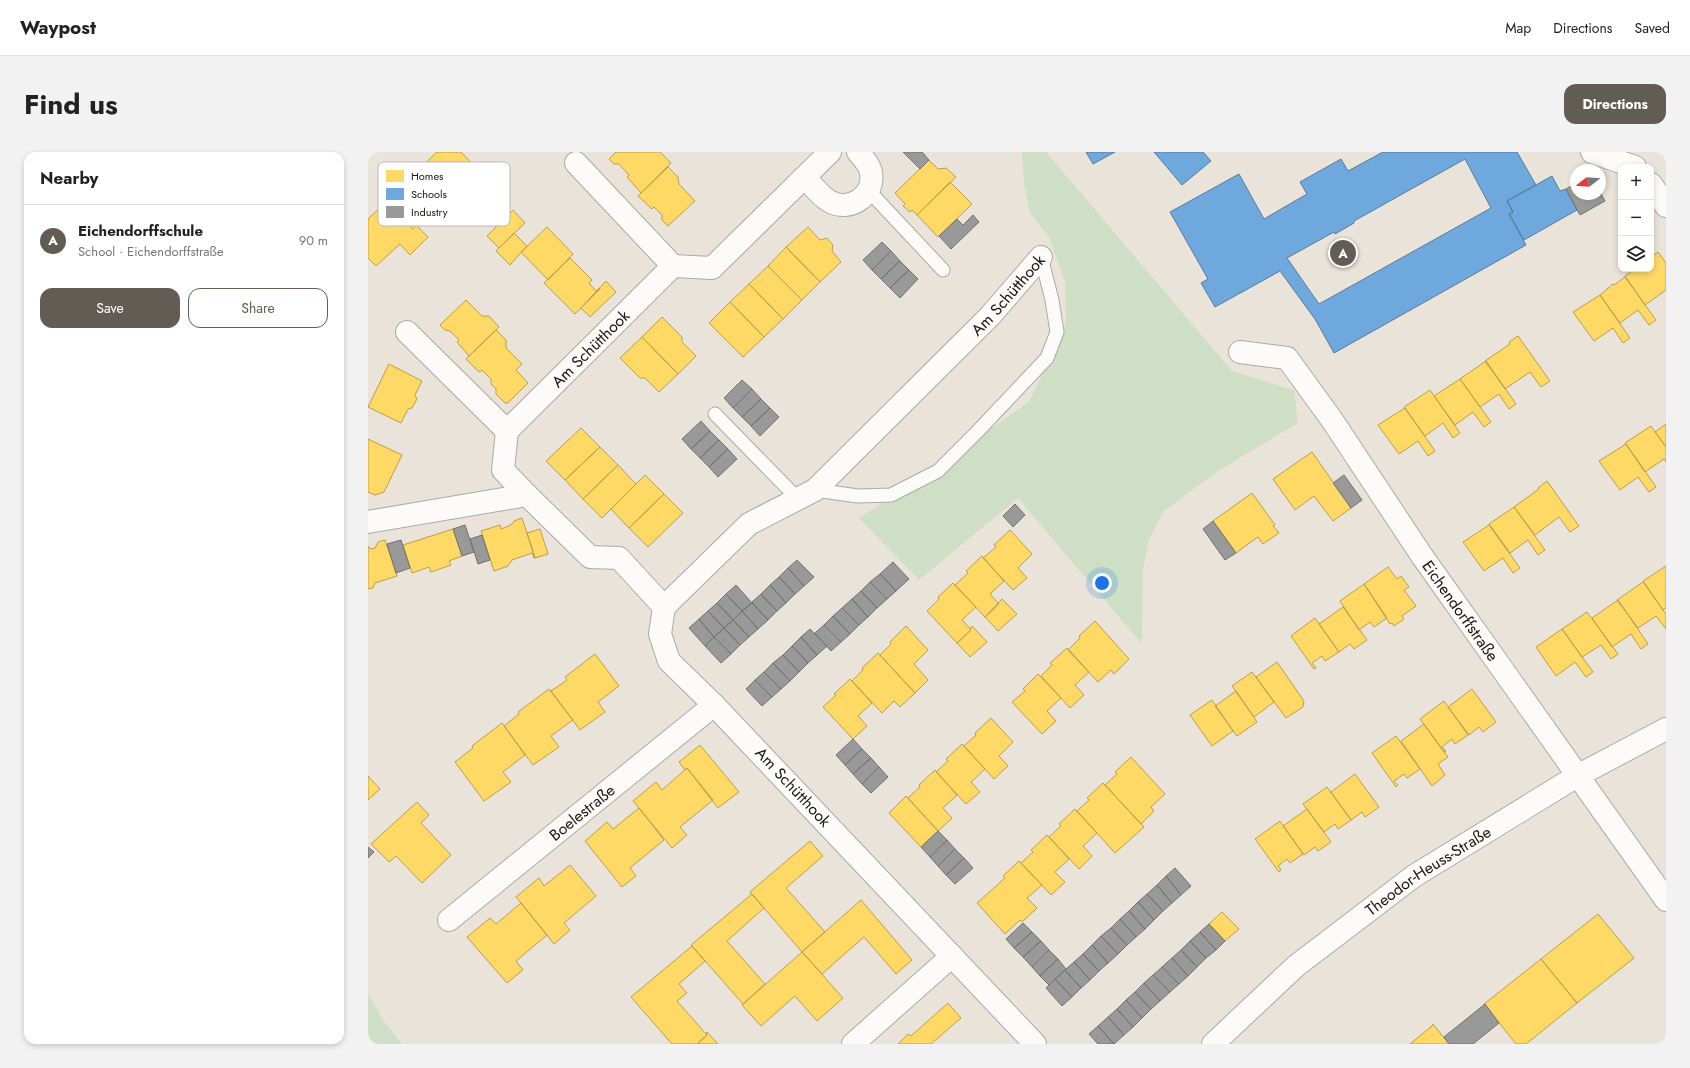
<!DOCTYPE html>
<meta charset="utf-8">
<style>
body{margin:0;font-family:Jost,sans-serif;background:#f2f2f2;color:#222}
.controls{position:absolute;right:12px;top:12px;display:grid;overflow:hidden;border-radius:8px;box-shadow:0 2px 6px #0003}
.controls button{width:36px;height:36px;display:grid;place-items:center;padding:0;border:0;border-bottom:1px solid #e0e0e0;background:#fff;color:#222;font:20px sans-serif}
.compass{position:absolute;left:1202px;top:12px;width:36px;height:36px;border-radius:50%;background:#fff;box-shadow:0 2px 6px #0003;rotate:253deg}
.you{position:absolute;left:734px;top:431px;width:14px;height:14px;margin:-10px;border:3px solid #fff;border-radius:50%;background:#1a73e8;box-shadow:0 0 0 6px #1a73e833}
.badge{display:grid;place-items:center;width:26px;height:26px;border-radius:50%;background:#625c54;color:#fff;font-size:13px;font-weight:700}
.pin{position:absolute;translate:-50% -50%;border:2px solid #fff;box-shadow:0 1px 4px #0006}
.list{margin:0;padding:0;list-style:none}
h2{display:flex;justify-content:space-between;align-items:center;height:52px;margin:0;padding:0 16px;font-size:17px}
h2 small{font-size:13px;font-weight:400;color:#767676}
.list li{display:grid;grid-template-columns:26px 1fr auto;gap:12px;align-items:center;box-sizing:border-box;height:72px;padding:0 16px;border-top:1px solid #e0e0e0}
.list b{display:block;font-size:15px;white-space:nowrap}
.list p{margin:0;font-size:13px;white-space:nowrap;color:#767676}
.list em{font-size:13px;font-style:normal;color:#767676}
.actions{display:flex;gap:8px;padding:12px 16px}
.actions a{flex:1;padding:9px 0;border:1px solid #625c54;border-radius:12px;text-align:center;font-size:14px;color:#625c54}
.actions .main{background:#625c54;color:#fff}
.icon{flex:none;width:22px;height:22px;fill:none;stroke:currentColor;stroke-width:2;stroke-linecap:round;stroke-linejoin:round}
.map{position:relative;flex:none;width:1298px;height:892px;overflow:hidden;border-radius:12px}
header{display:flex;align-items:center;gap:24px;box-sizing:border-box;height:56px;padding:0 20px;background:#fff;border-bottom:1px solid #e0e0e0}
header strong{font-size:19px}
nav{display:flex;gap:22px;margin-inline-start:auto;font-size:14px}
.intro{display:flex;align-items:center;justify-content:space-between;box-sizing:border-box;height:96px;padding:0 24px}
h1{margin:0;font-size:28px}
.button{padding:10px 18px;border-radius:12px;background:#625c54;color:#fff;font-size:14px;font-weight:700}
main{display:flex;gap:24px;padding:0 24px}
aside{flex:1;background:#fff;border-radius:12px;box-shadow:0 2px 6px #0003}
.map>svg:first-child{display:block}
</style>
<header>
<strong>Waypost</strong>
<nav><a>Map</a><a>Directions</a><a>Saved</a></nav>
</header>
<div class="intro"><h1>Find us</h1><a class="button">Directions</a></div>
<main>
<aside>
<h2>Nearby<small></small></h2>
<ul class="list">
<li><span class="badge">A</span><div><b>Eichendorffschule</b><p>School · Eichendorffstraße</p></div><em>90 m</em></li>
</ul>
<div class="actions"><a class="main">Save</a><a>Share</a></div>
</aside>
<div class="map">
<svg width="1298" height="892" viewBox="0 0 1298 892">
<rect width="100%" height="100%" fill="#eae3d9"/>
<path fill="#cedfc6" d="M654 0H678L864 219 926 238 930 271 850 319 796 359 781 387 775 418 774 492 650 346 551 428 491 366 561 320 661 250 698 172 697 130 681 85 662 61 656 32Z
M0 842 15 868 34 892H0Z"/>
<path fill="#ffd966" stroke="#ba9e4b" d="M69 0H93L110 18 99 28 103 32 79 56 46 22Z
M248 0H292L303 11 273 41 259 25 261 23 251 12H246L241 7Z
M561 8 570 17 578 16 588 25 549 63 544 58 542 60 535 54 537 52 527 41Z
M300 15 310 25 311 32 327 49 300 74 294 68V63L286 55 284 57 270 44Z
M582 30 604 52 570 85 549 63Z
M18 50 45 77 48 73 60 85 42 103 32 92 8 114 0 106V67Z
M145 58 157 71 131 96 119 84Z
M179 75 205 102 180 128 153 100Z
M440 75 452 88 459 86 465 93 464 99 473 110 452 130 418 95Z
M146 81 159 94 142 113 128 99Z
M418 95 452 130 434 148 400 114Z
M1290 100 1298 111V138L1277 153 1257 124 1267 117H1283V105Z
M202 106 224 128 221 131 228 139 232 136V137L207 162 176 131Z
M400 114 434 148 415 167 381 132Z
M1257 125 1288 168 1281 173 1270 158 1252 171 1232 143 1245 132 1246 133Z
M238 129 248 140 222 165 213 156Z
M381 132 415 167 396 185 362 150Z
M1232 143 1262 186 1255 191 1245 176 1226 189 1205 160Z
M98 148 114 164H121L131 175 101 204 89 190 91 188 82 179 77 178 72 173Z
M362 150 396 185 375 205 341 171Z
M294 165 314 185V190L328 204 310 222 274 185Z
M128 178 138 188V196L154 212 148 218 160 231 140 251H137L128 242V237L123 232V227L114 218 111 220 98 207Z
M1150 184 1182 229 1173 235 1162 220 1137 237 1117 209 1142 192 1141 190Z
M274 185 310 222 291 240 277 226H272L252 206Z
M1118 209 1148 252 1141 257 1131 242 1112 255 1092 227Z
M21 212 54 229 47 243 49 247 44 256 40 257 33 271 0 255Z
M1092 227 1123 270 1116 275 1105 260 1087 273 1066 244Z
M1062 238 1092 281 1085 286 1075 271 1057 284 1036 255Z
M1037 256 1067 299 1060 304 1050 289 1031 302 1010 273Z
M1298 272V295L1287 280Z
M1283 274 1298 295V310L1296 307 1277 320 1257 291Z
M213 276 232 295 197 328 178 309Z
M0 287 34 303 16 340 7 343 0 340Z
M1258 292 1288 335 1281 340 1270 325 1252 338 1231 309Z
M232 295 250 313 215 347 197 328Z
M944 300 983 356 965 369 946 344 927 358 905 327Z
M250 313 268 332 234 366 215 347Z
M277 323 296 342 261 376 243 357Z
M1179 329 1211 374 1202 380 1191 365 1167 383 1146 355 1171 337 1170 336Z
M884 341 907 373 905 374 911 381 895 392 890 385 868 401 845 369Z
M296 342 315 361 280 395 261 376Z
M1146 355 1177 398 1170 403 1160 388 1142 401 1121 372Z
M154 366 167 406H166L164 401 144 408 140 414 126 419 113 379 132 373 133 377 143 373 146 369Z
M1121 373 1152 416 1145 421 1135 406 1116 419 1095 390Z
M85 377 94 404 81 409 83 413 63 420 61 415 44 421 35 393Z
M172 377 180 402 167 406 159 381Z
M642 378 664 402 650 416 659 426 645 438 615 406 628 395 626 393Z
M17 388 29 424 7 431 5 436 0 437V394L2 397 7 396 10 390Z
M614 404 636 429 622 442 631 452 617 465 587 433 600 421 598 419Z
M1298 414V456L1295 458 1275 429Z
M1020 415 1029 427 1033 424 1041 435 1036 438 1048 454 1034 464 1036 467 1026 474 1024 471 1022 472 996 432Z
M1275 430 1298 462V477L1288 464 1270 476 1249 448Z
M585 431 608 455 594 468 603 478 589 491 559 459 571 447 570 445Z
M996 432 1019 466 1006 475 1002 470 991 478 972 449Z
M634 447 649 462 630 479 617 465Z
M1250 448 1280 492 1273 497 1263 482 1244 495 1224 466Z
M975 455 999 488 986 497 982 492 971 500 951 472Z
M1219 460 1250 502 1243 507 1233 493 1214 505 1194 477Z
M947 466 971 500 957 509 954 504 944 511 948 516 946 517 923 484Z
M727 469 761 507 746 522 743 518 730 530 700 498 712 486 711 484Z
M538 474 560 498 546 512 560 528 547 541 512 503 523 492 522 490Z
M604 474 619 490 602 505 589 491 603 478 602 477Z
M1194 477 1225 520 1218 525 1207 510 1188 524 1168 495Z
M699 496 721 520 707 533 716 543 702 556 673 524 684 513 682 511Z
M510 501 547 541 532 555 526 549 514 561 484 529 495 518 494 516Z
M227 502 251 534 230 550 237 560 212 578 183 539 199 528 197 525Z
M909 510 936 549 935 555 918 566 888 525Z
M884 520 906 550 886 565 864 534Z
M670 522 693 546 679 559 688 569 674 582 644 550 657 539 655 537Z
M482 527 504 551 490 564 499 574 485 587 455 555 468 543 466 542Z
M181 537 205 568 183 584 191 595 165 613 136 574 151 562 150 560Z
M1104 537 1128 570 1115 580 1111 575 1101 583 1080 555Z
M868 539 889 570 869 584 847 554Z
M844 548 865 579 844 594 822 563Z
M1076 549 1100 583 1087 592 1084 587 1074 595 1078 599 1076 600 1052 567Z
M623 566 645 590 631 604 640 614 626 627 596 594 608 583 607 581Z
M134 571 157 603 135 620 143 630 116 649 87 610 105 596 104 594Z
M1056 572 1080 605 1070 612 1077 623 1064 634 1033 589Z
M1028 584 1052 617 1039 626 1036 622 1026 629 1030 633 1028 635 1004 601Z
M594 592 617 617 603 630 612 640 598 652 568 620 580 609 578 607Z
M332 593 371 640 350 656 319 616 317 618 311 610Z
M763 605 797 642 783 655 786 659 773 672 737 633 749 622 747 620Z
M319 616 345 648 312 675 319 683 304 696 265 649 288 630 294 638Z
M567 618 589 643 575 656 584 666 570 679 540 646 552 635 551 633Z
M987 622 1011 655 997 665 994 660 983 668 963 640Z
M0 624 12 637 0 648Z
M735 631 776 675 747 701 709 659 721 648 719 646Z
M959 635 983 668 970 677 967 672 956 680 935 652Z
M538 644 570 679 553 695 521 661Z
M49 650 61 663 53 671 83 703 54 731 28 704 21 710 3 692Z
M271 656 296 688 262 716 268 724 254 735 217 689 239 670 245 677Z
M707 657 729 681 715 694 724 704 711 717 681 685 693 674 691 672Z
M939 657 963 690 950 699 947 695 936 703 915 674Z
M912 669 935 702 922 711 919 707 910 714 913 718 911 720 887 687Z
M679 683 701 707 687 720 697 730 683 743 653 711 665 700 663 698Z
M442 689 455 704 418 736 457 780 434 800 382 740Z
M651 709 674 733 659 746 669 756 654 770 652 768 637 782 609 751 637 726 635 724Z
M202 713 228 744 196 771 202 778 186 792 148 745 171 726 176 734Z
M384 742 396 756 359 789 397 832 375 852 323 793Z
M493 748 544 808 528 822 496 785 454 822 434 800Z
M153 751 179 783 148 809 155 818 139 831 99 785 122 766 128 772Z
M854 760 871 777 857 789 841 772Z
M1230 762 1266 806 1209 851 1173 807Z
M324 794 337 809 311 832 319 841 309 849 339 883 329 892H304L263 845Z
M434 800 475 846 449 869 427 844 393 874 374 853Z
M1173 807 1209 851 1158 892H1148L1116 852Z
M580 851 593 866 563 892H530L540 882 543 884Z
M1065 872 1081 892H1042L1064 874Z
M339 880 350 892H329L339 883 338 881Z"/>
<path fill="#6fa8dc" stroke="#557c9e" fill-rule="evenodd" d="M718 0H747L725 12Z
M786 0H835L843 9 814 33Z
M1015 0H1149L1168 33 1139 49 1145 60 1141 62 1158 93 966 201 947 167 912 119 847 155 833 131 840 127 802 60 871 22 896 67 939 42 932 30 973 7 980 19ZM1097 7 1123 56 951 152 919 106 966 80 967 82 986 71V69Z
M1184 24 1192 39 1198 37 1209 58 1156 88 1141 62 1145 60 1139 49Z"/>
<path fill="#999" stroke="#73716f" d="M535 0H554L561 8 552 17Z
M1208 31V42H1232V40L1237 49 1212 63 1198 37Z
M605 63 611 70 583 97 571 84 589 67 595 73Z
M514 90 523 99 504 118 495 108Z
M523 99 532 109 513 127 504 118Z
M532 109 541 118 522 136 513 127Z
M541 118 550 127 532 146 522 136Z
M374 228 384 237 365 256 356 246Z
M384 237 393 247 374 265 365 256Z
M393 247 402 256 383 274 374 265Z
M402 256 411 265 392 284 383 274Z
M333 269 342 279 323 297 314 287Z
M342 279 351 288 332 306 323 297Z
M351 288 360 297 341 315 332 306Z
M360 297 369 307 350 325 341 315Z
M976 323 994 348 983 356 965 331Z
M647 352 657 363 645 375 635 364Z
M845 369 868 401 857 408 835 377Z
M97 373 106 400 94 404 85 377Z
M114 383 122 408 110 412 102 387Z
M33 388 42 416 28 421 19 392Z
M429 408 446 425 436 434 420 416Z
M525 410 541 427 528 439 512 422Z
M420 416 436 434 427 442 411 425Z
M512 422 528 439 519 447 502 430Z
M411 425 427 442 418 451 402 433Z
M502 430 519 447 509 456 493 439Z
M368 433 384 451 374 459 358 442Z
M402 433 418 451 409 459 393 442Z
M493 439 509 456 500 465 484 447Z
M358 442 374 459 365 468 349 451Z
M393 442 409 459 400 468 384 450Z
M484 447 500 465 491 473 474 456Z
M349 451 365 468 356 476 340 459Z
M384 451 400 468 390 477 374 459Z
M474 456 491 473 482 482 465 464Z
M340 459 356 476 346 485 331 467Z
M374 459 390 477 381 485 365 468Z
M465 464 482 482 473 490 456 473Z
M331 467 346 485 337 494 321 476Z
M365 468 381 485 372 493 356 476Z
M456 473 473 490 463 499 447 481Z
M356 476 372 493 363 502 346 485Z
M442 477 459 494 449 503 433 485Z
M346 485 363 502 353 511 337 494Z
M433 485 449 503 440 511 424 494Z
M424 494 440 511 431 520 415 503Z
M415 503 431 520 422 529 405 511Z
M405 511 422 529 413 537 396 520Z
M396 520 413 537 404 545 387 528Z
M387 528 404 545 394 554 378 537Z
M485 587 494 597 477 613 468 603Z
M494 597 503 606 485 622 477 613Z
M503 606 511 615 494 632 485 622Z
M511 615 520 625 503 641 494 632Z
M570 679 579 688 562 705 553 695Z
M579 688 587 697 570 714 562 705Z
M0 695 6 700 0 706Z
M587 697 596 706 578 723 570 714Z
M596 706 605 716 587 732 578 723Z
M807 716 823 734 813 743 798 724Z
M798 724 813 743 804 751 789 733Z
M789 733 804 751 795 759 779 742Z
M779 742 795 759 786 768 770 750Z
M770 750 786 768 777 777 761 759Z
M761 759 777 777 768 785 752 767Z
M752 767 768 785 759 793 743 776Z
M655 771 664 780 646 796 638 787Z
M841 772 857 789 848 798 832 780Z
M743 776 759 793 750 802 733 784Z
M664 780 673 789 655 805 646 796Z
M832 780 848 798 838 806 822 789Z
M733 784 750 802 740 811 724 793Z
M673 789 681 798 664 815 655 805Z
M822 789 838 806 829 815 813 798Z
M724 793 740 811 731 819 715 802Z
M681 798 690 807 672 824 664 815Z
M813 798 829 815 820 824 804 806Z
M715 802 731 819 722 828 706 810Z
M804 806 820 824 811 832 794 815Z
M690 807 698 817 681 833 672 824Z
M706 810 722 828 713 836 697 818Z
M794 815 811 832 802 840 785 823Z
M697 818 713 836 704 845 687 827Z
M785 823 802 840 792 849 776 831Z
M687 827 704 845 694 854 678 836Z
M776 831 792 849 783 857 767 840Z
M767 840 783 857 774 866 758 848Z
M758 848 774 866 765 875 749 857Z
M1117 852 1131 871 1105 892H1081L1076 885Z
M749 857 765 875 756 883 740 865Z
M740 865 756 883 746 892 730 874Z
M730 874 746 892H730L721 882Z"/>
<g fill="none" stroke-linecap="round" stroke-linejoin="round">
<g stroke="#afa9a1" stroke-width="15">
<path id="lane" d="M500 38 575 118
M347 262 430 347
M447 338 490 344 523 343 570 319 609 280 679 206 689 180 684 148 673 105"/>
</g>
<g stroke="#afa9a1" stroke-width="24">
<g id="street">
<path d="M1224 0 1267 15"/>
<path d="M208 11 305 114"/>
<path d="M437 25C444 33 452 44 461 49 481 61 507 44 503 21 502 13 495 6 490 0"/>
<path d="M1283 32 1298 54"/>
<path d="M39 180 139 279"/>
<path id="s1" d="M872 200 919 206 964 268 1054 404 1298 748"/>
<path d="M0 370 159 343"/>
<path id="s2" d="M296 455 251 406 222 405 159 343 135 318 139 279 305 114 344 116 462 0"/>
<path id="s3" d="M81 768 346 553"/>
<path d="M485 892 584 804"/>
<path id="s4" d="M667 892 346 553 301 509 292 482 296 455 381 372 447 338 622 164 673 105"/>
<path id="s5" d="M845 892 928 814 1046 724 1209 624 1298 577"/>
</g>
</g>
<use href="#lane" stroke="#fcfbf9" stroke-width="13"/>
<use href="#street" stroke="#fcfbf9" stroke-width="22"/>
</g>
<g text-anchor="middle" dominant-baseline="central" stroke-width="4" stroke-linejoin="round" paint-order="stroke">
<g font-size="16" fill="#19140d" stroke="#fff">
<text stroke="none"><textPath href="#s4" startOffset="1053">Am Schütthook</textPath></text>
<text stroke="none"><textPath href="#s2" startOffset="375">Am Schütthook</textPath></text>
<text stroke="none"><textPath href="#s1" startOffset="354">Eichendorffstraße</textPath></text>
<text transform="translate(425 635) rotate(47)">Am Schütthook</text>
<text stroke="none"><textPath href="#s3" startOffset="171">Boelestraße</textPath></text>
<text stroke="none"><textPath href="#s5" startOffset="277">Theodor-Heuss-Straße</textPath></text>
</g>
</g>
<rect x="10" y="10" width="132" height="64" rx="6" fill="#fff" stroke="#bab8b6" stroke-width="1"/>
<rect x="18" y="18" width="18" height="12" fill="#ffd966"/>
<rect x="18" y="36" width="18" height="12" fill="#6fa8dc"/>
<rect x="18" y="54" width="18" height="12" fill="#999"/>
<g font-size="11" fill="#19140d">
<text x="43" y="28">Homes</text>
<text x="43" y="46">Schools</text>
<text x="43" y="64">Industry</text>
</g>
</svg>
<div class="controls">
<button>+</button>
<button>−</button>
<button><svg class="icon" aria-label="layers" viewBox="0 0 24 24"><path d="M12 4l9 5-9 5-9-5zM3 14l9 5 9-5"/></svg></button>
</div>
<svg class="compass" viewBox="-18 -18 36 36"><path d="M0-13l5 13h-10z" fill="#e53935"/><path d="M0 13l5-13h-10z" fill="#767676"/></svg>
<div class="you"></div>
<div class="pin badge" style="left:975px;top:101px">A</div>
</div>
</main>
